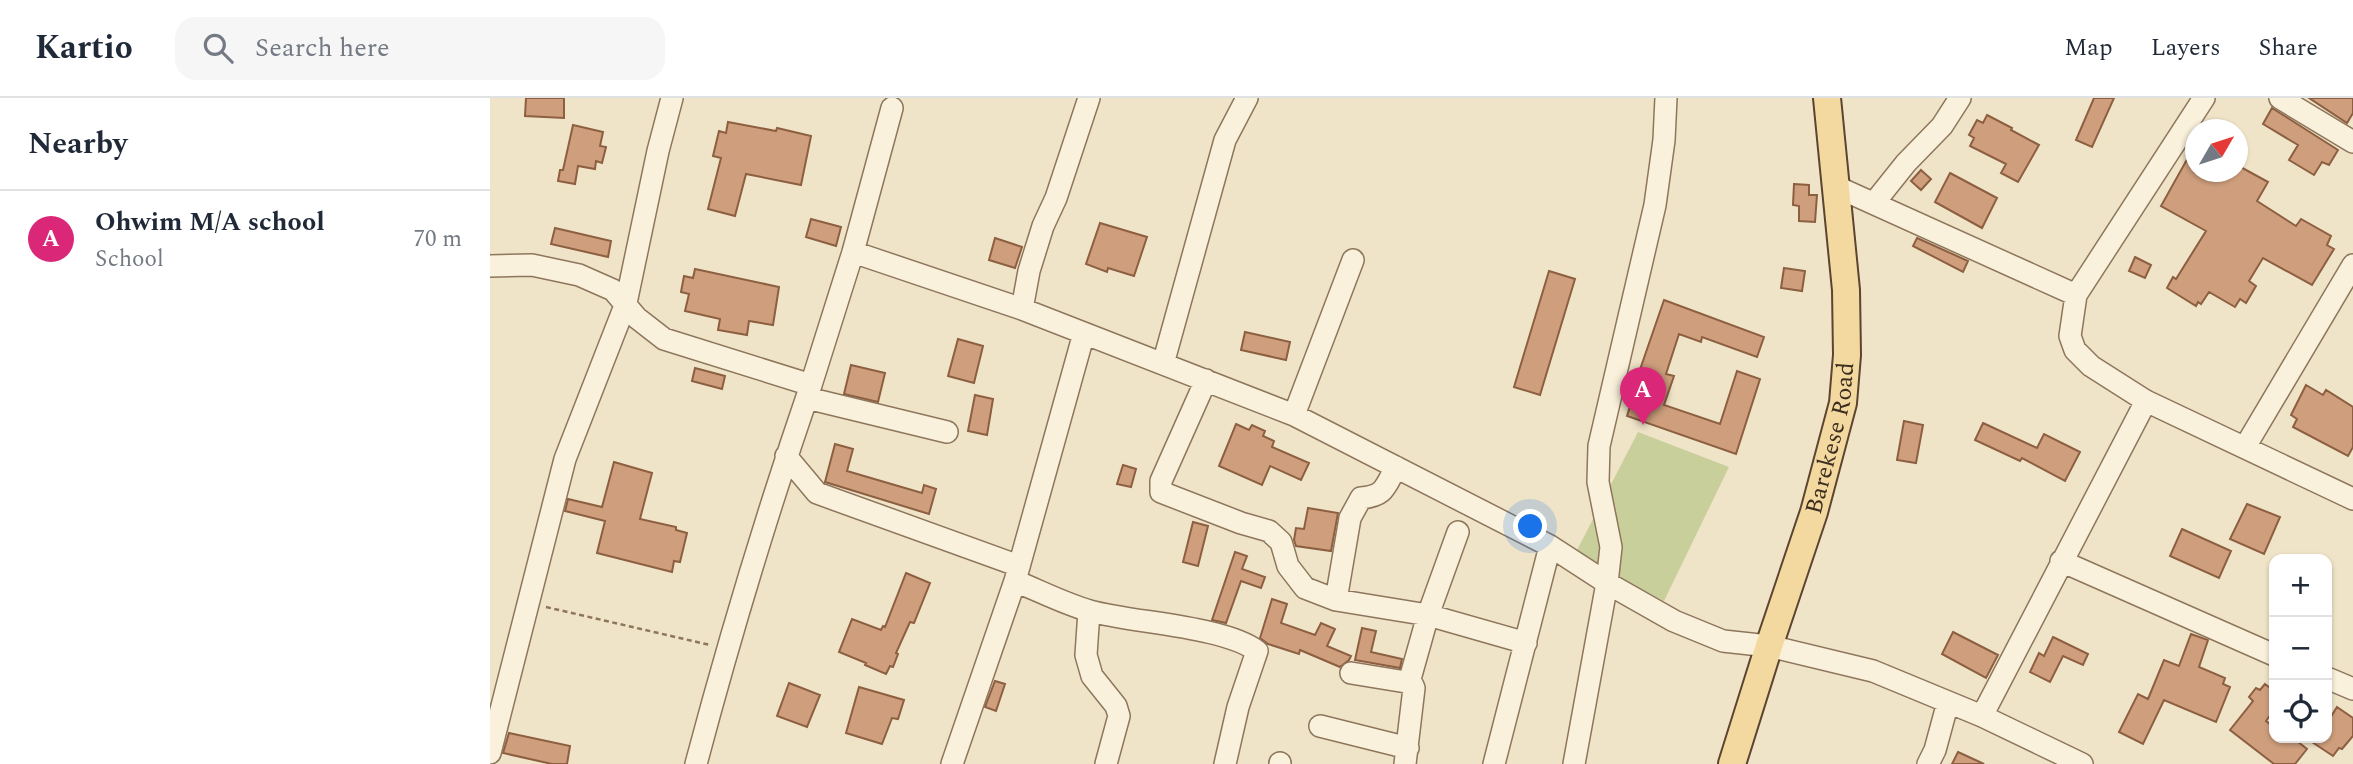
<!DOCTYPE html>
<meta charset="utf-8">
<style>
body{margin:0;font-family:Spectral,serif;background:#f6f6f7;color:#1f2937}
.controls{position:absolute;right:21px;bottom:21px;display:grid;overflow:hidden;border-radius:14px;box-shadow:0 2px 5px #0004}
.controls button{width:63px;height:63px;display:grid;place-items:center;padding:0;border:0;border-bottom:2px solid #e0e1e3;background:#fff;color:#1f2937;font:35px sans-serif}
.compass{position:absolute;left:1695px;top:21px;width:63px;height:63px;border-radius:50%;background:#fff;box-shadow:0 2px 5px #0004;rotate:51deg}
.you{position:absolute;left:1041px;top:429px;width:24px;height:24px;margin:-18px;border:5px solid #fff;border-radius:50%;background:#1a73e8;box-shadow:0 0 0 10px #1a73e833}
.badge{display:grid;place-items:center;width:46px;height:46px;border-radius:50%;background:#db2777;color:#fff;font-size:23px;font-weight:700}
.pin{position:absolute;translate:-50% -58px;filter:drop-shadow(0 2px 4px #0008)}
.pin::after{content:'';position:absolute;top:37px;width:24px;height:21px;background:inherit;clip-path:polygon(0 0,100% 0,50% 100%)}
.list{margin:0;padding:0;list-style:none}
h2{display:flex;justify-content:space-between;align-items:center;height:91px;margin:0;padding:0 28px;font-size:30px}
h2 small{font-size:23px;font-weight:400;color:#747a83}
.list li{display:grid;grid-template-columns:46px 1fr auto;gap:21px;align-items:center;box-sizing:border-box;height:98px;padding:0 28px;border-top:2px solid #e0e1e3}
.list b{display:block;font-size:26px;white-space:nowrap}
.list p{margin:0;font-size:23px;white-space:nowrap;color:#747a83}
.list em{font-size:23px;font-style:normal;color:#747a83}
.icon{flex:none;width:38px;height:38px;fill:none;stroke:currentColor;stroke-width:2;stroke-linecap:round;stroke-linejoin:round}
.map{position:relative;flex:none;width:1863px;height:666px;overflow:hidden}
header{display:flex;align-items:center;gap:42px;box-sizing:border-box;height:98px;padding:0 35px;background:#fff;border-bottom:2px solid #e0e1e3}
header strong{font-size:33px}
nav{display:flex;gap:38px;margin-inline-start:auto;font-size:24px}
.search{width:490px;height:63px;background:#f6f6f7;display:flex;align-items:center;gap:18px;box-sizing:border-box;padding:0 24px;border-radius:21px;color:#747a83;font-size:26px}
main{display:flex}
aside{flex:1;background:#fff}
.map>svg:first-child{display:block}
</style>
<header>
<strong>Kartio</strong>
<div class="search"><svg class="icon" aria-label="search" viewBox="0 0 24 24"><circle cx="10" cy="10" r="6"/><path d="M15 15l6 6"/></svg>Search here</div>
<nav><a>Map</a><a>Layers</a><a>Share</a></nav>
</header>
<main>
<aside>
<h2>Nearby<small></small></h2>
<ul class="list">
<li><span class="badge">A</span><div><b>Ohwim M/A school</b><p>School</p></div><em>70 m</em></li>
</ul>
</aside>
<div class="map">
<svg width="1863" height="666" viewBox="0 0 1863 666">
<rect width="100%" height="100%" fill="#f0e4c8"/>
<path fill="#c9cf9b" d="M1148 334 1239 369 1174 503 1085 456Z"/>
<path fill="#cf9f7d" stroke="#8d5f41" stroke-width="2" d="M36 0H74V20L35 18Z
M1604 0H1624L1602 49 1586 42Z
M1819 0H1863V15L1857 25Z
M1782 10 1848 52 1839 67 1832 64 1824 77 1799 62 1808 47 1773 26Z
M1497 17 1522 30 1521 32 1549 47 1528 84 1511 75 1516 66 1480 48 1484 40 1479 37 1487 22 1493 25Z
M238 24 286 33 287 30 321 38 311 87 256 76 245 118 218 111 231 60 223 58 229 33 236 35Z
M83 27 113 34 110 48 116 49 112 65 106 63 105 71 88 68 85 86 68 83 70 72H73Z
M1705 47V74H1747V67L1778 84 1767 103 1806 128 1811 121 1841 138 1837 147 1844 151 1822 187 1773 160 1759 183 1766 188 1756 205 1750 201 1745 209 1719 194 1711 206 1708 204 1706 208 1677 190 1683 179 1686 181 1716 133 1671 108Z
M1431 72 1441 81 1431 92 1421 83Z
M1460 75 1507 100 1492 130 1445 104Z
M1304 86 1319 87V97H1327L1325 124 1309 123V108L1303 107Z
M321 121 351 129 346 148 316 139Z
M610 125 657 139 644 178 618 170 617 174 596 166Z
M65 130 121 143 118 159 61 146Z
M505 140 532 149 525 170 499 162Z
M1427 140 1478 163 1473 174 1423 148Z
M1645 159 1661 167 1655 180 1639 173Z
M1294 170 1315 173 1312 193 1291 190Z
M205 171 289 189 283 227 259 223 257 237 228 232 230 221 195 213 199 196 191 194 194 178 203 180Z
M1059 173 1085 181 1050 297 1024 289Z
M1174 202 1274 239 1267 259 1212 239 1211 244 1189 236 1176 276 1184 278 1174 307 1230 326 1247 273 1270 281 1246 356 1137 318 1146 290 1144 289Z
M755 234 800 244 796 262 751 252Z
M468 241 493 248 484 285 458 278Z
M361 267 395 275 388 304 354 296Z
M205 270 235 278 232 291 202 283Z
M1816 287 1833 297 1836 292 1863 309V349L1858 358 1803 329 1807 321 1801 317Z
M485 297 503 301 497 337 478 333Z
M1414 323 1433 327 1426 365 1407 362Z
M1493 325 1547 350 1554 336 1590 354 1575 383 1532 360 1530 363 1485 342Z
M746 326 759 332 762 327 775 333 773 338 784 343 782 349 819 365 811 382 780 368 772 387 729 368Z
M345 346 363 351 357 373 432 395 434 387 446 391 439 416 335 384Z
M124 364 162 375 150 421 186 429V432L197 435 190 464 184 463 182 474 107 455 115 423 75 413 78 401 112 409Z
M633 367 646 371 641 389 627 386Z
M1757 406 1790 419 1774 456 1740 441Z
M818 410 848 415 841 453 806 448 804 442 806 430 814 431Z
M703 424 718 428 708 468 693 464Z
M1692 431 1741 453 1729 480 1680 458Z
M745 454 757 458 752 471 775 479 771 490 751 483 736 525 722 522Z
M416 475 440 485 424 525 420 524 406 555 408 556 403 569 400 568 396 576 375 567 376 565 349 554 362 521 391 532 393 528 395 529Z
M782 501 797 506 791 525 825 537 831 525 845 531 837 548 861 558 859 562 850 569 810 552 809 556 778 546 770 540Z
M872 530 886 533 881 554 912 561 910 570 865 562Z
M1463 534 1508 557 1496 580 1452 556Z
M1701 536 1718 542 1709 569 1735 580 1733 586 1740 589 1726 624 1674 602 1653 646 1629 634 1648 596 1658 601 1674 562 1689 568Z
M1563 539 1598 556 1593 567 1573 558 1560 584 1540 574 1549 555 1554 558Z
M505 583 515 586 506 613 495 609Z
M299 585 330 597 317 629 287 618Z
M1775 586 1784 593V612L1776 623 1784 629V640H1803L1817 651 1805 666H1784L1740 632 1763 603 1759 599 1766 590 1770 592Z
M369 589 414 602 408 621 402 620 392 646 356 635Z
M1847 609 1863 620V638L1852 651 1849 650 1843 658 1816 640H1837V625Z
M19 635 80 648 77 666H62L13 655Z
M1468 654 1494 666H1462Z"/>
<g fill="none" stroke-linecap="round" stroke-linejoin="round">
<g stroke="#8d765c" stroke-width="24">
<path id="minor" d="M1790 0 1863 44
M1347 89 1586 197 1580 238 1585 252 1601 268 1656 303 1863 401
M1384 105 1416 65 1452 28 1470 0
M363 154 402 10
M0 168 42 167 89 177 123 192 147 220 174 241 321 287 363 154 532 211 804 317 1060 448 1117 485 1184 523 1233 543 1279 548 1383 573 1492 618 1592 666
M1586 197 1714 0
M532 211 539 173 553 128 566 100 599 0
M673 266 735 42 757 0
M716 282 671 383V394L751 425 779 433 791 444 798 468 815 490 846 502 938 517 1036 545
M317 300 457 334
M804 317 863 162
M1755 349 1863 167
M296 358 327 395 529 468
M1571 463 1784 557
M525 483C550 493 575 506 600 513 643 525 734 528 767 553L748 609 735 666
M846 502 860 420 871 400C895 398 895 389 906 369
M599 513 596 557 602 578 626 608 629 618 616 666
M861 575 916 584 920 581 938 517 968 434
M1837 580 1863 591
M1492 618 1656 303
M830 628 918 650
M0 655 75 361 136 205 168 53 182 0
M206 666C240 538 278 412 321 287
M462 666 525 483 594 235
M790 666V665
M915 666 924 590 920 581
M1004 666 1060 448
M1084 666 1117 485 1121 449 1108 384 1109 348 1165 107 1174 42 1176 0
M1438 666 1445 652 1458 604"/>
</g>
<g stroke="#5b4430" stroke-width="30">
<g id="major">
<path id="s1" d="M1242 666 1279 548 1324 414 1353 305 1357 257 1356 192 1337 0"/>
</g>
</g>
<path stroke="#8d765c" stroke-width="2.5" stroke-dasharray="5 3.5" stroke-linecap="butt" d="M56 509 220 547"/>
<use href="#minor" stroke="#faf1dc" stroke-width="21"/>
<use href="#major" stroke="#f3d9a0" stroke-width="26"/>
</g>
<g text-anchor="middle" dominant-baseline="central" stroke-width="6" stroke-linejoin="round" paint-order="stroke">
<g font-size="24" fill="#3d2e20" stroke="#f7eed8">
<text stroke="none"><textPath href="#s1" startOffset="341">Barekese Road</textPath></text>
</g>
</g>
</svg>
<div class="controls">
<button>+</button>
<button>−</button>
<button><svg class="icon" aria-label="locate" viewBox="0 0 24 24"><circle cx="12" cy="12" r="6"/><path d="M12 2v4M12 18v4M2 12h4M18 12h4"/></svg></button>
</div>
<svg class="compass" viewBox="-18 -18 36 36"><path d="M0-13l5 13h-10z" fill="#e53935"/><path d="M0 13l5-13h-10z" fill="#747a83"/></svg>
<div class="you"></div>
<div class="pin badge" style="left:1153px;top:327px">A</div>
</div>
</main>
